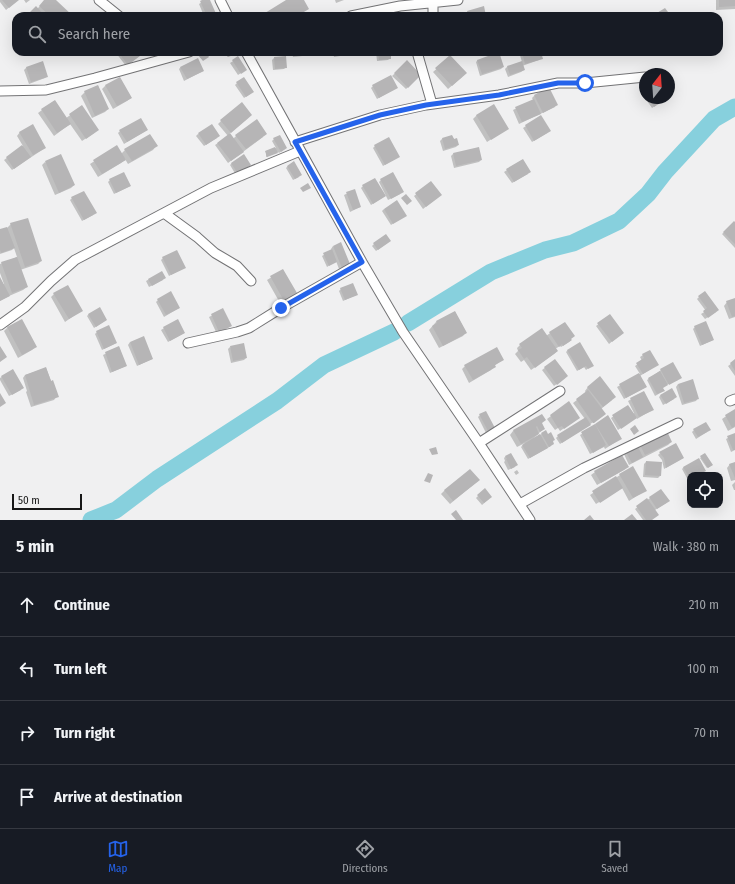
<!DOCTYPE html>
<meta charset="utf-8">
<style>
body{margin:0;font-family:"Fira Sans Condensed",sans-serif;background:#20242c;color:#f1f3f6}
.controls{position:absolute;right:12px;bottom:12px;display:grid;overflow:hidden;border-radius:8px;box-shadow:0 4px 16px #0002}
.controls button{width:36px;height:36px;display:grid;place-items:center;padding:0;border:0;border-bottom:1px solid #363941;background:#171b24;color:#f1f3f6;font:20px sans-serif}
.compass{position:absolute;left:639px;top:68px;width:36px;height:36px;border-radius:50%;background:#171b24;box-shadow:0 4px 16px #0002;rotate:17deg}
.scale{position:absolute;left:12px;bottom:10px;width:70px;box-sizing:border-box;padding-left:4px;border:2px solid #171717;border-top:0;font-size:11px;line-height:14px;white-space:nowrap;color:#171717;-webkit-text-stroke:3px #f0f0f1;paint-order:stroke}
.stop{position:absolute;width:12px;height:12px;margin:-9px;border:3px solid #2563eb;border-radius:50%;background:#fff}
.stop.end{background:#2563eb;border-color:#fff;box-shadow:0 1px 4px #0008}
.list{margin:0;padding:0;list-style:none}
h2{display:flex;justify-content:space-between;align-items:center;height:52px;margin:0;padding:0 16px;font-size:17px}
h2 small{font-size:13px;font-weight:400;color:#9ea1a6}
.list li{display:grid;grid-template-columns:26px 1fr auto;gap:12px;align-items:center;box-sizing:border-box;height:64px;padding:0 16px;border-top:1px solid #363941}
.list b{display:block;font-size:15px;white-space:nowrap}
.list em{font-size:13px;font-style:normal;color:#9ea1a6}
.icon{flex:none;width:22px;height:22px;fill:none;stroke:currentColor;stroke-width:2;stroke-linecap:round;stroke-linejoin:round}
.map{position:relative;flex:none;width:735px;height:520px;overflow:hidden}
.search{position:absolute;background:#171b24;box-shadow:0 4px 16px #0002;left:12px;right:12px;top:12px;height:44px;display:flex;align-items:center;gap:10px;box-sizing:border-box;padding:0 14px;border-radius:12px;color:#9ea1a6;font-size:15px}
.sheet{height:308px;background:#171b24}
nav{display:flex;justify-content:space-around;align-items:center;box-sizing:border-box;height:56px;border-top:1px solid #363941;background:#171b24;font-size:11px;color:#9ea1a6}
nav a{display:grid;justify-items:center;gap:2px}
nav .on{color:#2563eb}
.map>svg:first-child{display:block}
</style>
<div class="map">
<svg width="735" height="520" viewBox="0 0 735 520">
<rect width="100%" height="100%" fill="#f0f0f1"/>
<path fill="#0003" d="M0 0H18L6 10 0 2Z
M24 0H30L26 3Z
M46 0H55L71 16H27L37 9Z
M205 0H209L216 16H204L199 4Z
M335 0H344L336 3Z
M716 0H735V9L716 10Z
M468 11 485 16H465Z
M516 14V16H506Z
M117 52H136L139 56 126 66 116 53Z
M292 52H323L321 54 293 57Z
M333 52H348V53L346 55 334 57Z
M376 52H390V58L388 60 377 61Z
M519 52H539L541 58 539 60 522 66 524 70 521 72 508 77 505 69 507 67 522 62Z
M450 57 462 77 448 89 433 72Z
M238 58 244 71 238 75 230 63Z
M274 58 286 67 284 69 273 70 272 60Z
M478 60 503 67 501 69 480 76 476 62Z
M42 62 47 76 45 78 29 84 24 70 26 68Z
M407 62 420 75 406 89 392 76Z
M181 67 203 71 184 81 179 69Z
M120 78 131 98 127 101 113 109 102 89 105 86Z
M237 83 250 94 244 98 235 85Z
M98 86 108 109 105 112 92 118 81 96 85 92Z
M373 86 396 88 377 99 371 88Z
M548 89 555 107 519 124 513 110 533 100 532 98 534 96Z
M644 91H645V97L642 93Z
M645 98H666L652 108Z
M54 101 66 118 82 107 94 133 82 141 70 124 54 136 38 113Z
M477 115 507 129 487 142 473 119Z
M248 118 229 134 233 139 236 136 263 137 228 163 215 145 228 136 218 124 221 121Z
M526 126 547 133 532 142 523 128Z
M147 130 124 144 118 133 120 131Z
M20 132 45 148 12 170 4 160 23 146 17 136Z
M198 134 217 138 204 146 196 136Z
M452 136 458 145 456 147 443 151 440 141 442 139Z
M274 139 286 148 279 153 278 152 266 157V151L276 148 272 141Z
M156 146 153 150 128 164 125 159 121 163 98 177 90 164 116 147 121 154 125 150Z
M375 146 398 157 383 166 373 148Z
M453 154 481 160 479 162 454 168 451 156Z
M522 160 528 174 512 183 504 172Z
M45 162 74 185 71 188 55 195 42 165Z
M232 163 250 165 236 175 230 165Z
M288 166 299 177 293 180 286 168Z
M110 180 130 186 114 194 108 182Z
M381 180 400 194 388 200 379 182Z
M430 183 438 197 423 209 414 196Z
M363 186 385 196 371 205 361 188Z
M354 190 360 207 350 212 344 195Z
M72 198 93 215 82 221 70 200Z
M384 209 403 217 391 225 382 211Z
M734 223H735V248L722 234Z
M11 224 41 261 38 264 20 270 27 287 23 290 9 296 0 301V279L3 284H4L0 273V264L17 257 14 248 12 250 0 254V230L7 228Z
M387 243 376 251 372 246 374 244Z
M333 246 347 266 339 269 336 261 327 267 322 256 332 250 331 249Z
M163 258 182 269 169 276 161 260Z
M283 270 296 293 280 303 267 280Z
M162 272 163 280 149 287 146 281Z
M341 289 356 295 343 301 339 291Z
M54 294 82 310 65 322 51 297Z
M699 297 716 312 705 319 701 314 706 311 697 299Z
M735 299V317L729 319 724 306 727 302Z
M158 300 179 308 164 317 156 302Z
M223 310 231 326 217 334 209 317Z
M455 312 466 332 463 336 439 348 429 330 436 322Z
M89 314 106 320 94 328 87 316Z
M610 315 621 334 609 344 596 326Z
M21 320 35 347 32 350 18 358 4 331 7 328Z
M177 320 184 333 168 342 161 330Z
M564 323 571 340 569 342 561 347 560 346 555 349 557 351 554 354 531 370 524 360 521 362 515 354 518 351 517 348 520 345 546 336Z
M695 327 713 340 700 346 693 329Z
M97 332 116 343 102 350 95 334Z
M130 342 152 359 137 366 128 345Z
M119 347 126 366 110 373 103 355Z
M230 347 246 358 244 360 231 363 228 349Z
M568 350 590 367 586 370 584 367 577 371 566 352Z
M649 351 657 365 640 376 646 387 624 399 617 387 640 374 635 366 642 361 640 357Z
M502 360 494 366 491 370 469 383 462 369 465 366Z
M555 360 565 378 554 386 542 370Z
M735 361V376L728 366Z
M46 368 57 396 54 400 31 407 26 392 27 391 23 378 25 375Z
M13 370 21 390 9 396 0 380V378Z
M661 370 678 380 666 385 662 388 664 390 662 392 655 396 647 380Z
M678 384 698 398 696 401 682 405 676 387Z
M588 387 612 400 601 409V417L560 444 556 438 558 436 585 419 573 403 586 393 585 391Z
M644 392 652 410 637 419 636 417 618 430 611 418 628 406 633 414 634 413 628 401Z
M661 395 674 399 663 405 659 397Z
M735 410V427L728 431 722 419Z
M480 415 493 428 491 430 486 433 478 417Z
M542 415 541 423 544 428 533 439 545 432 552 442 551 446 528 459 521 447 525 443 517 447 510 435 513 431Z
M551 416 579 418 560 431 558 428 555 430 547 419Z
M596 425 620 439 605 449 604 447 590 454 580 435Z
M694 430 707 432 696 439 692 432Z
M735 434V450L731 452 726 439Z
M671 442 668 445 629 465 623 452 636 444Z
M660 453 683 458 664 469 662 460 658 455Z
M705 454 712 465 707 468 700 458Z
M506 456 515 467 508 470 504 462 505 461 504 458Z
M622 457 628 466 624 470 597 485 591 475 595 472Z
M646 462 660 476 658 478 643 477 644 464Z
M735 463V480L731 481 727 468 730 464Z
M684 467 698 475H690V479L688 480 682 469Z
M517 470 519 473 516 475 514 472Z
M620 475 646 490 629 501 622 488 596 504 590 495Z
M479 480 450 504 441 494 445 490Z
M735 482V490H734L732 485Z
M478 496 489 499 482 505 476 498Z
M650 498 666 503 655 510 651 520H643L635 509Z"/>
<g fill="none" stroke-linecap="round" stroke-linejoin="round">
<path stroke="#87d0dd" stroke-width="17" d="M408 323 491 272 545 250 573 243 619 221 648 194 665 172 714 119 735 107
M91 520 116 510 157 479 277 401 324 365 394 332"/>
</g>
<path fill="#b6b5b6" d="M2 0H19L9 8Z
M44 0H56L73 16H50L39 6Z
M202 0H210L217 16H207L200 1Z
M286 0H304L309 9 297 16H267L265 13Z
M719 0H735V6L719 7Z
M36 6 45 16H26Z
M484 6 486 16H469L467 11Z
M665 8 671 16H652Z
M549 12V16H532V15Z
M118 52H137L140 56 128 65Z
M200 52H206L209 57 203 61 197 54Z
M208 52H216L218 55 211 56Z
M222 52H238L239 53 228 57Z
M335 52H351L352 53 336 56Z
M378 52H391V59L379 60Z
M499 52 504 67 482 74 477 60Z
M522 52H541L543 59 525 64Z
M450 55 467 73 452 86 435 68Z
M238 56 247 70 241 74 232 60Z
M286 56 287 68 275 69 274 57Z
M198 58 204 71 187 79 180 67Z
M407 60 421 75 408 88 394 73Z
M43 61 48 77 31 82 26 67Z
M522 61 525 70 510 75 507 66Z
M391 75 398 88 379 98 372 85Z
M120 77 132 98 117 106 105 85Z
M244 77 254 92 246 97 236 82Z
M98 85 109 109 95 116 84 91Z
M549 87 558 105 543 113 534 95Z
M649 98H668L654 107Z
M534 99 541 114 522 122 515 107Z
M55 100 71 124 57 133 41 109Z
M242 102 252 115 231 133 220 120Z
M494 104 509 129 491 140 476 115Z
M82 105 99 130 86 139 69 114Z
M541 115 551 131 534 141 525 125Z
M141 118 148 130 127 142 119 130Z
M257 119 267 134 246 149 235 135Z
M33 124 46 148 33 155 19 132Z
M212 124 220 136 206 145 198 133Z
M230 133 244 152 231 161 217 143Z
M150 134 158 146 132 161 124 149Z
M280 135 287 148 281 152 273 138Z
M452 135 454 139 457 138 459 145 445 149 442 138Z
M389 137 400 157 385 165 374 145Z
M22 145 31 157 14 169 6 157Z
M117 145 126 160 102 174 93 160Z
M275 147 278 153 267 157 265 151Z
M479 147 482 160 456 166 453 153Z
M61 154 75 185 59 193 45 161Z
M244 154 251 165 238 174 231 163Z
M523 159 531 172 514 182 506 169Z
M294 161 302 175 295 179 287 166Z
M124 172 131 186 116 193 109 179Z
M393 172 404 192 391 199 380 179Z
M375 178 386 196 373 204 362 185Z
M431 181 442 195 426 207 415 193Z
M308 183 311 188 303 192 300 188Z
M355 189 361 207 353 210 346 192Z
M84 191 97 213 84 220 71 197Z
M406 194 412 201 407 205 401 198Z
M397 200 407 216 393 224 384 209Z
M28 218 42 261 25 267 10 223Z
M734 221 735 222V244L723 232Z
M7 227 15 248 1 253 0 250V229Z
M386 234 391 241 378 250 373 243Z
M341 242 350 264 342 268 333 246Z
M332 249 337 262 329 266 323 253Z
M177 250 186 268 171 275 162 257Z
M17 257 28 287 12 293 1 262Z
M283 269 297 293 284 301 270 276Z
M162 271 166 278 152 286 148 279Z
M0 277 10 296 0 301Z
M353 283 358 295 345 300 340 288Z
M68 285 83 311 69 319 53 293Z
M171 291 180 308 166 315 157 299Z
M705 291 719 310 708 318 703 311 707 308 698 296Z
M735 298V316L732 317 726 301Z
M100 307 107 320 96 327 88 314Z
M223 308 232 326 219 332 211 314Z
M455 311 467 333 443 346 432 326 437 323 436 321Z
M610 314 624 333 612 342 597 323Z
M22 319 37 347 22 355 7 327Z
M178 319 185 333 170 341 163 327Z
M706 321 714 340 702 345 694 326Z
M565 322 575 336 571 339 572 340 563 346 562 344 559 347 549 332Z
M109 325 117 343 104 349 96 331Z
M542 328 558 351 535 368 527 357 524 359 518 350 522 348 519 344Z
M144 336 153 359 139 365 130 342Z
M580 342 594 366 588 369 586 366 579 370 567 350Z
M244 343 247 358 233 361 230 346Z
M0 346 7 357 0 362Z
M119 346 127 366 112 372 105 352Z
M497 347 504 360 495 365 496 367 473 380 464 365Z
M650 350 659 365 643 374 636 363 644 358 642 354Z
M555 359 568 376 557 385 544 367Z
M735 359V371L730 363Z
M673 362 682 378 669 385 660 369Z
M46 367 51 381 53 380 59 397 34 405 25 375Z
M13 369 24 388 12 395 1 376Z
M660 371 668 385 663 388 665 391 657 394 648 378Z
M639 373 647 387 626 398 619 384Z
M600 376 616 397 603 407 587 387Z
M693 379 699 399 684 403 678 384Z
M672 388 677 397 666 404 660 395Z
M588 390 606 414 594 423H593L576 399Z
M644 391 654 410 639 417 630 398Z
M0 393 6 403 0 407Z
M569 401 580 418 564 429 562 426 558 428 550 415Z
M628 405 637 418 621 429 612 415Z
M735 409V426L732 428 725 415Z
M486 411 495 428 488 431 479 414Z
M542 414 546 420 542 423 545 429 540 432 537 426 536 427 539 434 521 444 513 430Z
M608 415 622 439 609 446 595 424Z
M586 417 591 425 562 443 557 435Z
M706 422 711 430 698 437 693 429Z
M595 424 606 445 593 453 581 432Z
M635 425 639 431 634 435 630 429Z
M666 429 672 442 645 455 639 443Z
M546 430 548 434 551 432 555 440 553 441 554 444 549 447 541 433Z
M735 433V450H733L727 436Z
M540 434 548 448 530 458 522 445Z
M636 443 643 457 632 463 624 449Z
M676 443 684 458 666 468 664 458 659 452Z
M436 447 438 454 432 455 429 449Z
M511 453 518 465 511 469 506 459H507L505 456Z
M705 453 713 465 708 468 700 456Z
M622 455 629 467 601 483 594 471Z
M699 458 706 471 698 475H690V479L683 467Z
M646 461 662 462 661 476 645 475Z
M735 462V478L729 464Z
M633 466 647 491 633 498 619 474Z
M470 469 480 480 453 501 444 490Z
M428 473 433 475 430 483 424 481Z
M616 476 623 488 600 503 592 491Z
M485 488 492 497 484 503 477 495Z
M661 489 670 501 657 509 649 497Z
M647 498 659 515 652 520H646L636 506Z
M456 510 463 520H456L451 514Z
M632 514 637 520H624Z
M590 515 594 520H584Z"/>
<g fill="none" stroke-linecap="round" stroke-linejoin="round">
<g stroke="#737375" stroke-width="11">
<path id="minor" d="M99 0 119 16
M220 0 228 16
M351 16 400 6 458 0
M433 16V2
M246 52 362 262 403 332 479 443 530 520
M417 52 432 104
M0 91 46 90 95 78 189 52
M295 142 380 115 426 105 499 95 558 83H585L645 77
M164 213 197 237 215 253 237 266 251 281
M0 325 25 307 51 281 75 260 211 188 300 151
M188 343 237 332 249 328 281 308 362 262
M730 401 735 399
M479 443 560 391
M520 504 584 468 678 423"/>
</g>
<use href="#minor" stroke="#fff" stroke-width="9"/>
</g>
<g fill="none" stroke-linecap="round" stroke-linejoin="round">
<path stroke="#2563eb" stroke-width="5" d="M281 308 362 262 295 142 380 115 426 105 499 95 558 83H585"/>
</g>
</svg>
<div class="controls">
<button><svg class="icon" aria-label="locate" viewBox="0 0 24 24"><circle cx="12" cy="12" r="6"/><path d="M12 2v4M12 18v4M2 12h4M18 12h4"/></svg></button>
</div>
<svg class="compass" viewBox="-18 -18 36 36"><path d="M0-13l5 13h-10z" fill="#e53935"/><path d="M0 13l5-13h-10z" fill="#9ea1a6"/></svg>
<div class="scale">50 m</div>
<div class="stop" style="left:585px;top:83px"></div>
<div class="stop end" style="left:281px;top:308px"></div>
<div class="search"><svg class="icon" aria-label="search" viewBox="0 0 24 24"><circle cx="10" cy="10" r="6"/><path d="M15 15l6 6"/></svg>Search here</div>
</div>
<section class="sheet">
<h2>5 min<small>Walk · 380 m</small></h2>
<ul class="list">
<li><svg class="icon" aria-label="ahead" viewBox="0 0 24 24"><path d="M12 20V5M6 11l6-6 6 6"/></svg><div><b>Continue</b></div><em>210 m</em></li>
<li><svg class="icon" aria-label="left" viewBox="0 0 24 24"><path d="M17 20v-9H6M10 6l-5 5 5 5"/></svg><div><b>Turn left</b></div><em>100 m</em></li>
<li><svg class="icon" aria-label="right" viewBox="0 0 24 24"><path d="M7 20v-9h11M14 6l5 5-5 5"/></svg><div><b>Turn right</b></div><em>70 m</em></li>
<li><svg class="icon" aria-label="arrive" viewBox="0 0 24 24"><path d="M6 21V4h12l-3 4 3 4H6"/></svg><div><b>Arrive at destination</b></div></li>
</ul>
</section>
<nav>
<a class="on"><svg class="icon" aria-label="map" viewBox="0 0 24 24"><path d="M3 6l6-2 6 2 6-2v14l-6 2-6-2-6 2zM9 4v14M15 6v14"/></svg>Map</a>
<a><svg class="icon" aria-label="directions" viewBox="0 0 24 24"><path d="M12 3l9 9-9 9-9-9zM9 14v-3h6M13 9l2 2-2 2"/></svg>Directions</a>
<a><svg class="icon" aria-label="saved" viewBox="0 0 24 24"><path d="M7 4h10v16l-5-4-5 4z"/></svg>Saved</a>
</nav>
